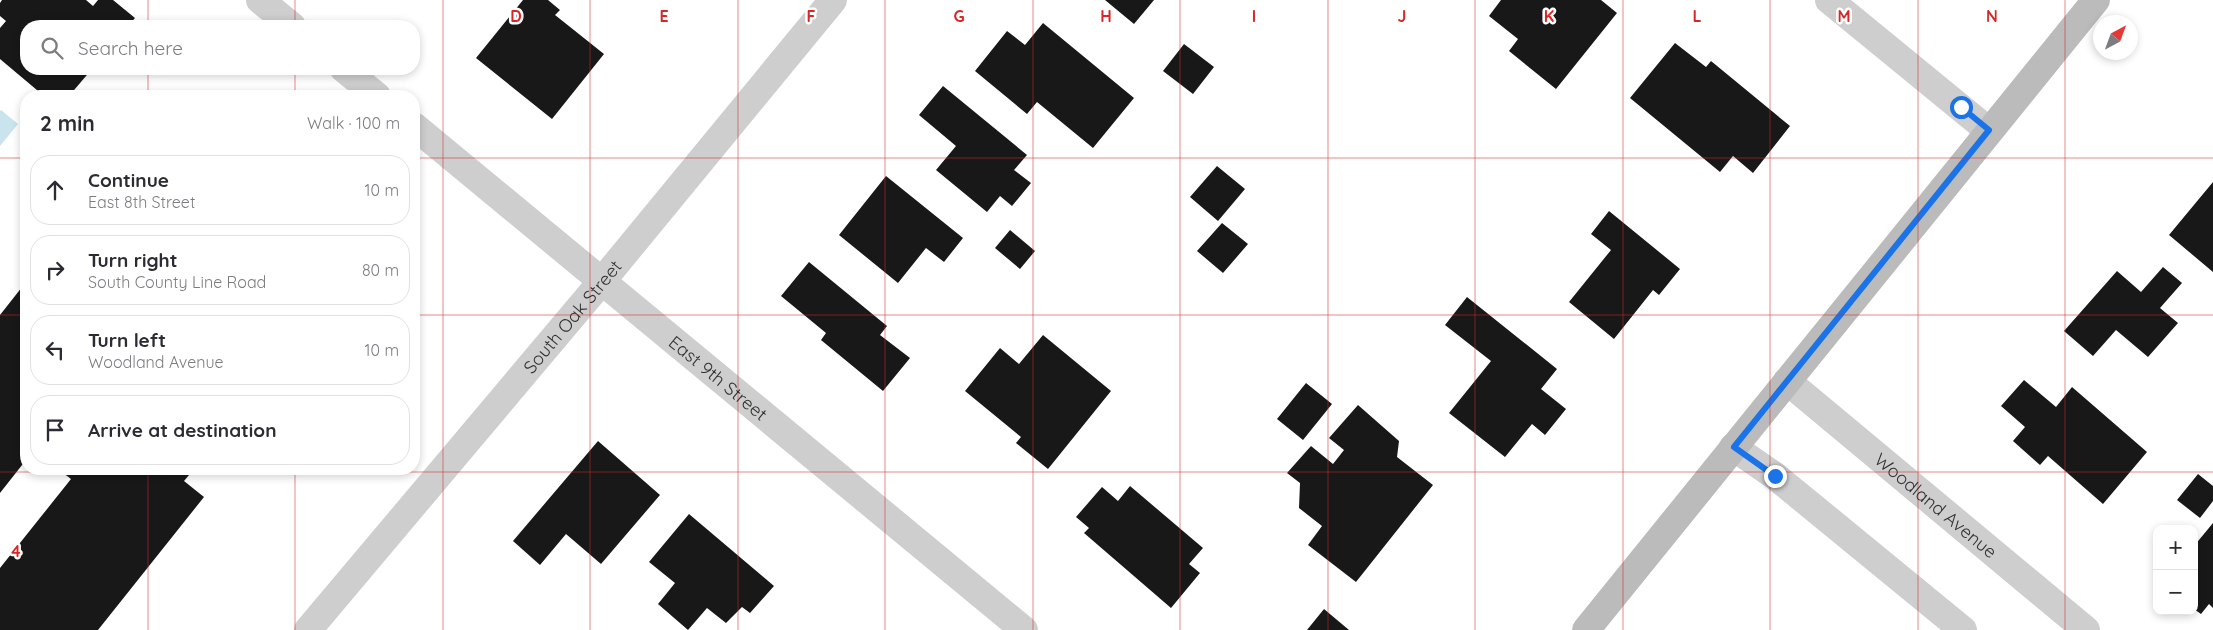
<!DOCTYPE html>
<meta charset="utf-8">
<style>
body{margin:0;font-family:Quicksand,sans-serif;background:#f7f7f7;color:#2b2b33}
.controls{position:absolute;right:15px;bottom:15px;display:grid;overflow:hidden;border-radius:10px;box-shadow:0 2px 8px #0003}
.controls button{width:45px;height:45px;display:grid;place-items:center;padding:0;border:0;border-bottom:1px solid #e1e1e2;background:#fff;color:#2b2b33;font:25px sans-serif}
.compass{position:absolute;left:2093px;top:15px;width:45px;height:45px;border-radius:50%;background:#fff;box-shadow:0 2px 8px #0003;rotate:41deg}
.stop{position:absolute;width:15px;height:15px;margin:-11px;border:4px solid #1a73e8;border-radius:50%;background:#fff}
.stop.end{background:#1a73e8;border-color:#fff;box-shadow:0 1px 5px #0008}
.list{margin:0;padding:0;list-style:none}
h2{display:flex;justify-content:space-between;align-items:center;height:65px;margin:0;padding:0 20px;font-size:21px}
h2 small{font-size:16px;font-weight:400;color:#7c7c81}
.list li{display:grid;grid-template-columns:32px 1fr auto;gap:15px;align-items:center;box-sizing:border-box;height:70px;margin:0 10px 10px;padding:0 10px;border:1px solid #e1e1e2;border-radius:20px}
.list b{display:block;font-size:19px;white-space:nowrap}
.list p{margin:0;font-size:16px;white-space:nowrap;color:#7c7c81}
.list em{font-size:16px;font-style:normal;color:#7c7c81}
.icon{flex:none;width:28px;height:28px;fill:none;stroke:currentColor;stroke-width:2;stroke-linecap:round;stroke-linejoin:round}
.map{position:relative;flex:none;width:2213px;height:630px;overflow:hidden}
.search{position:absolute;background:#fff;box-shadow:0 2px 8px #0003;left:20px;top:20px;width:400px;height:55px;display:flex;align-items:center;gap:12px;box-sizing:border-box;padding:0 18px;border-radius:20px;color:#7c7c81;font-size:19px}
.panel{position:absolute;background:#fff;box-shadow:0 2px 8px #0003;left:20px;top:90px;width:400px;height:385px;border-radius:20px}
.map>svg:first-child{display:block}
</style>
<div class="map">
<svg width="2213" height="630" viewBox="0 0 2213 630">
<rect width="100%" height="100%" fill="#fff"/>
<path fill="#cae4ee" d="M1 110 18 124 0 146V111Z"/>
<path fill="#181818" d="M2 0H86L93 6 98 0H113L135 18 128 26H26V69H92L69 96H44L0 59V28L6 21 0 16V3Z
M523 0H548L560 10 555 15 604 54 552 119 476 58Z
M1105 0H1154L1134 24Z
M1501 0H1601L1617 13 1556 89 1509 51 1518 39 1489 16Z
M1043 23 1134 98 1093 148 1037 102 1027 114 975 71 1007 31 1025 45Z
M1675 43 1706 67 1711 61 1790 126 1753 173 1733 156 1720 172 1630 98Z
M1184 44 1214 67 1193 94 1163 71Z
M943 86 1027 155 1014 170 1031 183 1012 206 1000 196 987 212 936 170 956 146 919 115Z
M1217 166 1245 189 1218 221 1190 197Z
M886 176 963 238 944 262 926 248 898 283 839 235Z
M2213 182V272L2169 235Z
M1609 211 1680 269 1659 295 1653 290 1614 339 1569 302 1611 250 1591 234Z
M1222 223 1248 244 1223 273 1197 251Z
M1010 230 1035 251 1020 269 995 248Z
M809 262 887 326 880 335 910 358 883 391 821 340 826 333 781 296Z
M2163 267 2182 283 2160 308 2178 323 2148 357 2116 330 2093 356 2064 331 2117 271 2141 292Z
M26 282V460L0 493V315Z
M1467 297 1557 369 1541 389 1566 409 1545 435 1532 424 1505 457 1449 413 1491 361 1445 325Z
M1043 335 1111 391 1048 469 1016 443 1021 437 965 391 1000 348 1019 364Z
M2024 380 2056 407 2072 387 2147 452 2103 504 2048 456 2040 465 2013 441 2025 427 2001 406Z
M1306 383 1332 404 1303 440 1277 419Z
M1358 405 1399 441 1397 457 1433 485 1356 582 1308 545 1322 526 1299 508 1300 483 1287 473 1311 446 1333 464 1344 450 1329 438Z
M598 441 660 495 601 564 566 534 540 565 513 541Z
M58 469H194L184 481 204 497 98 630H0V568L71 479Z
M2198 474 2213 486V501L2200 518 2177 500Z
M1130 486 1203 548 1189 564 1200 573 1171 608 1084 533 1089 528 1076 517 1102 487 1118 501Z
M689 514 774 586 750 613 742 607 726 623 707 608 688 630 658 604 675 583 649 562Z
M2213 523V608L2209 604 2201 614 2194 609V546Z
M1324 609 1349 630H1307Z"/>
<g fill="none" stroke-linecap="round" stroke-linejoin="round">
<g stroke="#cecece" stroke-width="28">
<path d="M260 0 292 26"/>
<path d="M1829 0 1989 131"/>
<path d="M344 69 377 96"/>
<path id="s1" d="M414 126 1024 630"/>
<path id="s2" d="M1787 381 2086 630"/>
<path d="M1733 447 1775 476 1963 630"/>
<path id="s3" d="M308 630 602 281 833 0"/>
</g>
<path stroke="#bbb" stroke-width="28" d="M1586 630 2096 0"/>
</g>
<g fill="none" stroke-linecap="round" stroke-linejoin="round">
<path stroke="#1a73e8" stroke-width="6" d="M1775 476 1734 447 1989 130 1961 107"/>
</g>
<path fill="none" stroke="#d62828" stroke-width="1" stroke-opacity="0.55" d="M148 0V26M295 0V26M443 0V630M590 0V630M738 0V630M885 0V630M1033 0V630M1180 0V630M1328 0V630M1475 0V630M1623 0V630M1770 0V630M1918 0V630M2065 0V630M148 69V96M295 69V96M0 158H26M414 158H2213M0 315H26M414 315H2213M148 469V630M295 469V630M0 472H2213"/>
<g text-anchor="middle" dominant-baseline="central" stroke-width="5" stroke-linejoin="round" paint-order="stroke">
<g font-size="18" fill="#313131" stroke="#fff">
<text stroke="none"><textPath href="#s3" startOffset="410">South Oak Street</textPath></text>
<text stroke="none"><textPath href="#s1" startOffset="395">East 9th Street</textPath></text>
<text stroke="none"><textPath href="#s2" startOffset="194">Woodland Avenue</textPath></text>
</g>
</g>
<g font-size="16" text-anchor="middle" font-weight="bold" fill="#d62828" stroke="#fff" stroke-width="5" stroke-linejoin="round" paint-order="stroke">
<text x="516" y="22">D</text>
<text x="664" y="22">E</text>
<text x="811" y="22">F</text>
<text x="959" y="22">G</text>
<text x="1106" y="22">H</text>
<text x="1254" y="22">I</text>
<text x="1402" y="22">J</text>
<text x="1549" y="22">K</text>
<text x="1697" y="22">L</text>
<text x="1844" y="22">M</text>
<text x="1992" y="22">N</text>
<text x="16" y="557">4</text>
</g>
</svg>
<div class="controls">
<button>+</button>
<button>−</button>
</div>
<svg class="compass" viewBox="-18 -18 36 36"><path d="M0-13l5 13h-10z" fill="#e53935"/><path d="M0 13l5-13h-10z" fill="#7c7c81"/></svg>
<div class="stop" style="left:1961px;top:107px"></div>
<div class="stop end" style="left:1775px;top:476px"></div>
<div class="search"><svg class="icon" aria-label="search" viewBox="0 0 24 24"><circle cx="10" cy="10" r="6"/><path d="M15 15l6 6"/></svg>Search here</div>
<section class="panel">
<h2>2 min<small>Walk · 100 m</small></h2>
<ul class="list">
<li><svg class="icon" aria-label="ahead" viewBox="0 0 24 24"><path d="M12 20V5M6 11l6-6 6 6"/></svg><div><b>Continue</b><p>East 8th Street</p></div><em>10 m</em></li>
<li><svg class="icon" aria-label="right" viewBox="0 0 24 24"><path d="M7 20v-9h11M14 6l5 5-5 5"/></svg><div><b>Turn right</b><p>South County Line Road</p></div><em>80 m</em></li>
<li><svg class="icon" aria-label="left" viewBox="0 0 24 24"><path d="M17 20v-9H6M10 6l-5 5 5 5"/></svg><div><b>Turn left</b><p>Woodland Avenue</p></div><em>10 m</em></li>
<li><svg class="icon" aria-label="arrive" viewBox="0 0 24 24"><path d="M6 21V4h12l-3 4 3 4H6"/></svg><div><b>Arrive at destination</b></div></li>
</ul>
</section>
</div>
